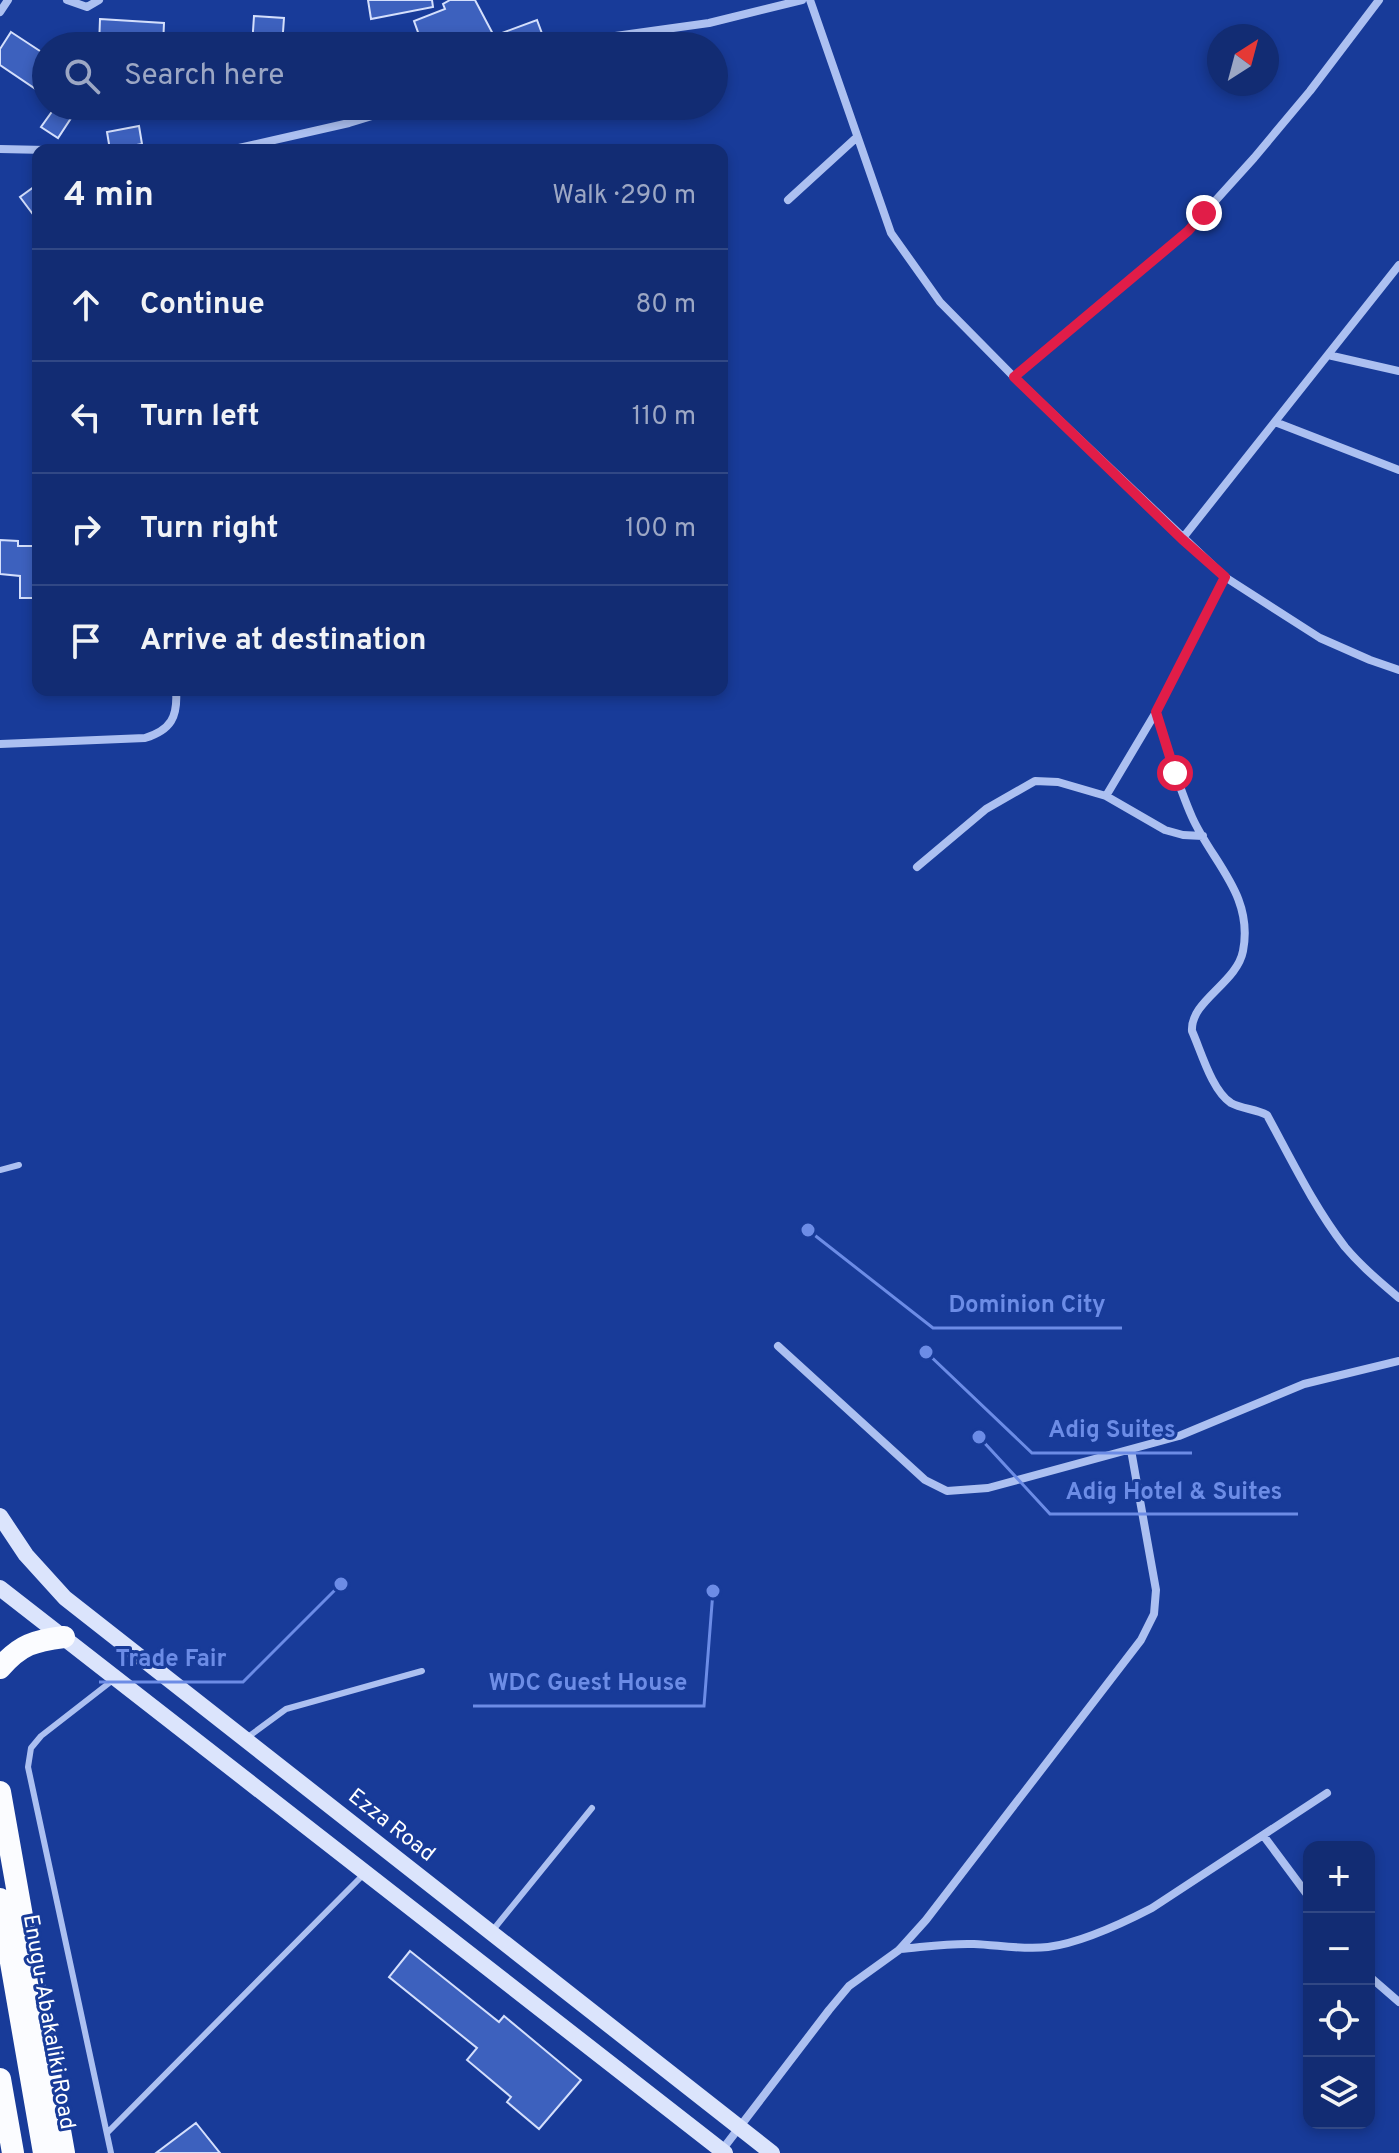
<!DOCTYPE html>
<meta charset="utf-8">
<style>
body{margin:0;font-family:Overpass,sans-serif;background:#1f387b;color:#f1f3f6}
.controls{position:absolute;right:24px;bottom:24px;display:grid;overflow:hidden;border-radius:16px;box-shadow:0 4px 12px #0003}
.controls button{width:72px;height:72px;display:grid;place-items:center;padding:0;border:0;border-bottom:2px solid #314885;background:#122c73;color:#f1f3f6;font:40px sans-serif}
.compass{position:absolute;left:1207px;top:24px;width:72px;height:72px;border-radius:50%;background:#122c73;box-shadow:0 4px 12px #0003;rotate:36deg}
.stop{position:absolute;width:24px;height:24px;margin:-18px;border:6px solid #e11d48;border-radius:50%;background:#fff}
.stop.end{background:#e11d48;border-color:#fff;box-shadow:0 2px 8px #0008}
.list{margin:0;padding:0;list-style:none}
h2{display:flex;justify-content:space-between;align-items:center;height:104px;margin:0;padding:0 32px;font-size:34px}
h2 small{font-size:26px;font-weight:400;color:#9ca7c4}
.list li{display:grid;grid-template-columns:52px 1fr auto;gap:24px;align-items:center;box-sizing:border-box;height:112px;padding:0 32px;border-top:2px solid #314885}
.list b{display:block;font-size:30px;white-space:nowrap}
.list em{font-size:26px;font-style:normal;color:#9ca7c4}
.icon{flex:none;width:44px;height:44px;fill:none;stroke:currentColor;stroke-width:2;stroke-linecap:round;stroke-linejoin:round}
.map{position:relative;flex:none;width:1399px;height:2153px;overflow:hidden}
.search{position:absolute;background:#122c73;box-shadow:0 4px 12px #0003;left:32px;top:32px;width:696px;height:88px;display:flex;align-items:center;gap:20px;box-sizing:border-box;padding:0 28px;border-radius:44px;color:#9ca7c4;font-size:30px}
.panel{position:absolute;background:#122c73;box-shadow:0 4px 12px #0003;left:32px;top:144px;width:696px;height:552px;border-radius:16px}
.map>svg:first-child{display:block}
</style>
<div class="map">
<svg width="1399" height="2153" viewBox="0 0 1399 2153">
<rect width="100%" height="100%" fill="#183b99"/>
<path fill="#3d61be" stroke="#d4dffc" stroke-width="2" d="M368 0H432L433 7 371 19Z
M450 0H475L494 36 537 20 544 39 524 46H423L414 21 445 9 443 4Z
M254 16 284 18 282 46H252Z
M100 19 164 23 163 46H99Z
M11 32 46 55V96L0 65V49Z
M56 106H79L58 138 41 127Z
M139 126 142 144 110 150 107 132Z
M38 184V221L20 197Z
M0 540 18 541V546H38V598H20V576L0 574Z
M410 1951 499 2022 504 2016 581 2080 539 2129 507 2102 511 2097 467 2060 477 2048 389 1977Z
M196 2123 220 2153H156Z"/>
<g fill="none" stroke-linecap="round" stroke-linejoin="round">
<path stroke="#acc0f1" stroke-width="6" d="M0 1170 19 1165
M248 1737 286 1709 422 1671
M493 1930 592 1808
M107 2133 363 1875
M111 2153 28 1767 31 1748 41 1736 113 1680"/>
<path stroke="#acc0f1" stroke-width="8" d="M67 0 87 7 99 0
M810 0 891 233 940 302 1014 377 1225 577 1320 638 1370 660 1399 670
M0 12 8 0
M579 46 601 38 709 23 802 0
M0 149 46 150
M230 150 349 123 405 106
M788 200 857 137
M1328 355 1399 371
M1014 377 1188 231 1254 158 1310 91 1379 0
M1275 422 1399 470
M1182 539 1399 265
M1156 712C1167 747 1177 783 1192 817 1212 862 1254 895 1243 951 1237 983 1190 1001 1192 1031 1201 1051 1212 1091 1231 1103 1242 1109 1256 1109 1267 1115 1291 1159 1314 1207 1345 1247 1361 1266 1380 1282 1399 1298
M0 744 145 738C171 730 178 717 176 690
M1106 796 1156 712 1225 577
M917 867 986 809 1035 781 1058 782 1106 796 1165 830 1183 835 1203 836
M778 1346 925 1480 947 1491 988 1488 1179 1436 1304 1384 1399 1361
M1263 1835 1309 1897
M900 1949C924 1947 949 1943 974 1944 998 1945 1023 1950 1048 1947 1080 1943 1123 1923 1152 1908L1327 1793
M1369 1976 1399 2002
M722 2150 829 2010 849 1986 899 1950 926 1920 1141 1640 1154 1614 1156 1590 1131 1450"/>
<path stroke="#dbe4fc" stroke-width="16" d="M0 1516 26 1555 65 1598 772 2153
M0 1588 725 2153"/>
<path stroke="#fbfcff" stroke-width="22" d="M0 1668C21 1644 34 1641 64 1637
M0 1792 64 2153
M0 1899 44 2153
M0 2079 13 2153"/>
</g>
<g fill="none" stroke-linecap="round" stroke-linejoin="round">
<path stroke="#e11d48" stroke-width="10" d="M1175 773 1156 712 1225 577 1182 539 1014 377 1188 231 1204 213"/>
</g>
<g text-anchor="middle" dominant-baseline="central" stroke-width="6" stroke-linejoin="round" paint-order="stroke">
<g font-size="22" fill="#fff" stroke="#183b99">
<text transform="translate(391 1826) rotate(38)">Ezza Road</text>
<text transform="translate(48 2022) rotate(80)">Enugu-Abakaliki Road</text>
</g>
</g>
<path fill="none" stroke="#6c8ce6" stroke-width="3" d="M808 1230L933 1328H1122M926 1352L1032 1453H1192M979 1437L1050 1514H1298M341 1584L243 1682H99M713 1591L704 1706H473"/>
<g fill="#6c8ce6" stroke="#183b99" stroke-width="3">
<circle cx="808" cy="1230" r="8"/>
<circle cx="926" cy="1352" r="8"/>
<circle cx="979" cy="1437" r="8"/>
<circle cx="341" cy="1584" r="8"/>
<circle cx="713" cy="1591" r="8"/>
</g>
<g font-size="24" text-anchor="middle" font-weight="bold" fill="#6c8ce6" stroke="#183b99" stroke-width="6" stroke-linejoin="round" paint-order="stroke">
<text x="1027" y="1312">Dominion City</text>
<text x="1112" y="1437">Adig Suites</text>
<text x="1174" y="1499">Adig Hotel &amp; Suites</text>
<text x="171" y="1666">Trade Fair</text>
<text x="588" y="1690">WDC Guest House</text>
</g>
</svg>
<div class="controls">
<button>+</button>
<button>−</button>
<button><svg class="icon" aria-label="locate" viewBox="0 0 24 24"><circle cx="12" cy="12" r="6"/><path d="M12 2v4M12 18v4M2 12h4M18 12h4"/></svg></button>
<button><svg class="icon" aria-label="layers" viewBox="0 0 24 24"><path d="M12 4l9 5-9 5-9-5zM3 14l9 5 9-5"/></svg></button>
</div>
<svg class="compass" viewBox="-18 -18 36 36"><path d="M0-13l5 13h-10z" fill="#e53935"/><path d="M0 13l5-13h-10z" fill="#9ca7c4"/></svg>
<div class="stop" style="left:1175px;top:773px"></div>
<div class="stop end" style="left:1204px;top:213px"></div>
<div class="search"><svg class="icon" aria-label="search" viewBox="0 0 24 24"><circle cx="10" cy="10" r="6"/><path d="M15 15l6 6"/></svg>Search here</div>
<section class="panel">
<h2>4 min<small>Walk · 290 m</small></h2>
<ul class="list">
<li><svg class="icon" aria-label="ahead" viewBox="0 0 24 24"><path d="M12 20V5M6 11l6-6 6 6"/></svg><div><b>Continue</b></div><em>80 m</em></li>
<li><svg class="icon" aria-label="left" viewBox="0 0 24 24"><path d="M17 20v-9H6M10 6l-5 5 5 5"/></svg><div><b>Turn left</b></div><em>110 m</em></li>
<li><svg class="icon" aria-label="right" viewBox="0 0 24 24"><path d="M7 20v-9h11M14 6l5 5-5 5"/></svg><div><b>Turn right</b></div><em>100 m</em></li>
<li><svg class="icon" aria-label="arrive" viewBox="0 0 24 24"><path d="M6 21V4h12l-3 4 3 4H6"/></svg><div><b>Arrive at destination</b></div></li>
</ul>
</section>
</div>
